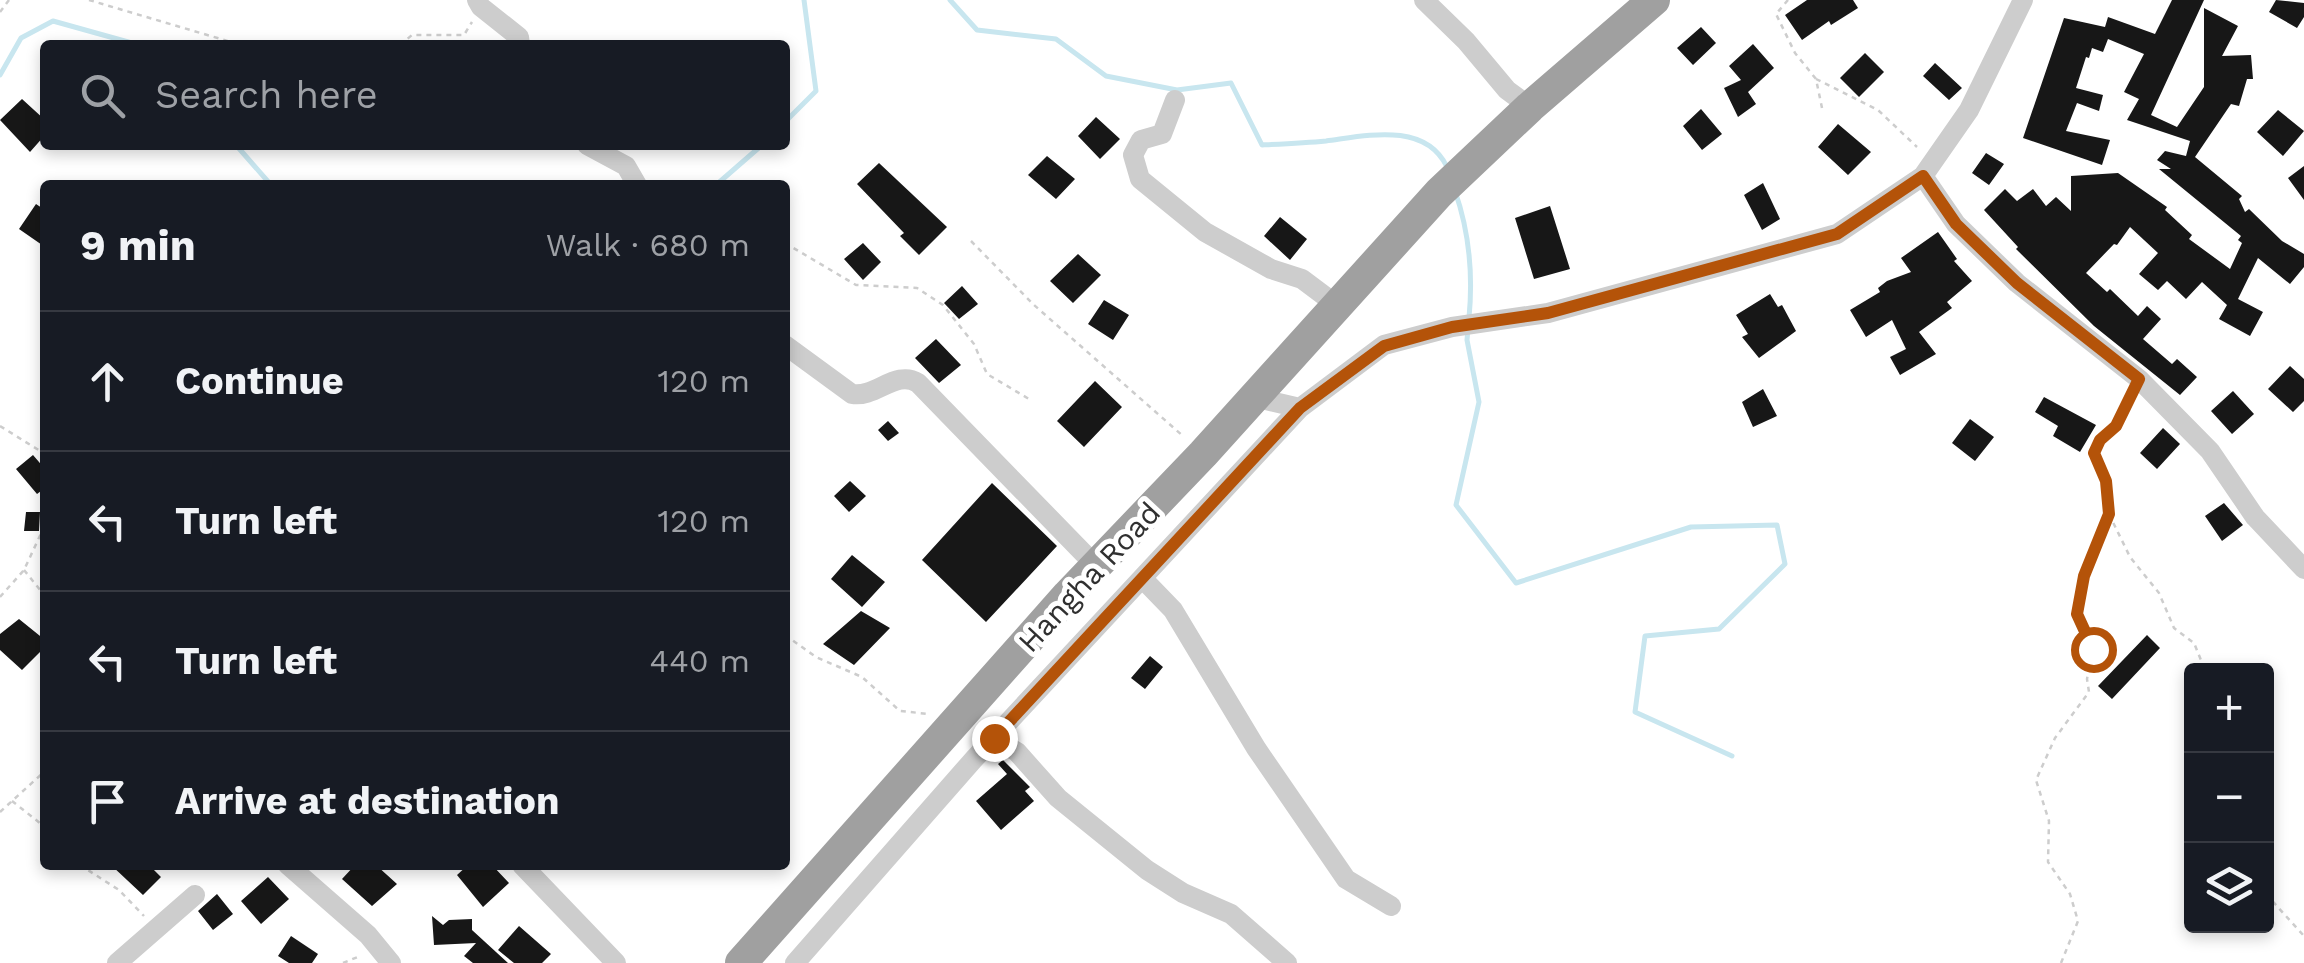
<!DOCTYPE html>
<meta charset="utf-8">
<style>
body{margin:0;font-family:"Work Sans",sans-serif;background:#242831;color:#f1f3f6}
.controls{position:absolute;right:30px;bottom:30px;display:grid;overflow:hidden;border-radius:10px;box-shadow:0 5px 15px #0003}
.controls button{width:90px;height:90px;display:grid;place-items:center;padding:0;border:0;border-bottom:2px solid #363941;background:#171b24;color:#f1f3f6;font:50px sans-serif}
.stop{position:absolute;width:30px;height:30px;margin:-22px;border:8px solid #b45309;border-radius:50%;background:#fff}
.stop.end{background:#b45309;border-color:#fff;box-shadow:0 2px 10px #0008}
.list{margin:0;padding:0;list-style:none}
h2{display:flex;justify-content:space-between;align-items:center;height:130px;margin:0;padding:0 40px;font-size:42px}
h2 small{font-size:32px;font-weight:400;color:#9ea1a6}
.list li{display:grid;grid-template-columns:65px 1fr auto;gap:30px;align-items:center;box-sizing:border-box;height:140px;padding:0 40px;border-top:2px solid #363941}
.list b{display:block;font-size:38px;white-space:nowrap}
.list em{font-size:32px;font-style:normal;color:#9ea1a6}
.icon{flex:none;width:55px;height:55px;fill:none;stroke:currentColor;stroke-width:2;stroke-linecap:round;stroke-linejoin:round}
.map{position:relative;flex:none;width:2304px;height:963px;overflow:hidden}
.search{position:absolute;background:#171b24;box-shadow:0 5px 15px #0003;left:40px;top:40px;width:750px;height:110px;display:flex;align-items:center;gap:25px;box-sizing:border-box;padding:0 35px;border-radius:10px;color:#9ea1a6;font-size:38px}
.panel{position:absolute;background:#171b24;box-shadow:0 5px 15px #0003;left:40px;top:180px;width:750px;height:690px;border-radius:10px}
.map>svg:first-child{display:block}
</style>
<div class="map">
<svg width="2304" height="963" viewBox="0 0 2304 963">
<rect width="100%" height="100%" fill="#fff"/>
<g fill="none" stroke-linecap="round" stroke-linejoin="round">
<path stroke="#c8e6ef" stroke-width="5" d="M950 0 977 30 1056 39 1106 76 1177 90 1231 83 1262 145C1283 144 1305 143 1326 141 1365 136 1425 121 1447 167
M0 75 21 38 53 21 139 45
M785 122 816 91 804 0
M236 145 271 185
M716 185 762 145
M1455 191C1469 231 1473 276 1469 318
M1468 329 1467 340 1479 402 1456 505 1516 583 1691 527 1777 525 1785 564 1719 629 1645 636 1635 712 1732 756"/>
</g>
<path fill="#171717" d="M1807 0H1853L1858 8 1831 25 1829 21 1802 40 1785 15Z
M2172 0H2204L2151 115 2177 127 2204 87V8L2238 26 2222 56 2251 55 2253 79H2247L2239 106 2231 104 2195 157 2242 196 2239 199 2245 212 2249 209 2282 241 2304 254V267L2290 284 2258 258 2238 299 2263 312 2250 336 2219 319 2227 305 2202 282 2186 299 2167 281 2158 290 2139 274 2158 253 2130 227 2117 245 2114 244 2086 273 2107 292 2110 289 2138 316 2147 306 2161 319 2143 339 2172 364 2177 359 2197 377 2180 395 2094 326 2016 249 2018 247 1984 210 2005 189 2017 201 2033 189 2046 206 2056 197 2071 211V176L2118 173 2167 207 2165 210 2192 235 2189 239 2230 269 2242 243 2238 240 2241 236 2159 169H2171L2157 160 2165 151 2186 156 2190 141 2127 120 2139 99 2124 92 2144 54 2108 39 2103 52 2092 48 2089 58 2086 57 2076 88 2103 95 2099 111 2077 103 2066 131 2110 140 2102 165 2023 138 2064 18 2105 27 2108 17 2155 34Z
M2276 0 2304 3V17L2297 28 2269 12Z
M1701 27 1716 43 1693 65 1677 48Z
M1753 44 1774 68 1748 92 1756 104 1738 117 1724 88 1741 80 1729 66Z
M1865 53 1884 72 1859 97 1840 78Z
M1935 63 1962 88 1949 100 1923 76Z
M22 99 45 120V135L30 152 0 120Z
M1701 109 1722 134 1702 150 1683 126Z
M2278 110 2304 131 2283 156 2257 132Z
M1096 117 1120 139 1100 159 1078 136Z
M1838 124 1871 152 1848 175 1818 147Z
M1986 153 2004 164 1989 185 1972 173Z
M1047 156 1075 179 1056 199 1028 175Z
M879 163 947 227 919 255 900 236 904 233 857 184Z
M2304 166V200L2288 178Z
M1763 183 1780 219 1762 230 1744 195Z
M36 204 45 210V247L19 229Z
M1550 206 1570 269 1534 279 1515 218Z
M1280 217 1307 239 1290 260 1264 236Z
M1938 232 1957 259 1954 261 1972 281 1947 302 1952 308 1919 332 1936 354 1900 375 1890 357 1906 349 1892 320 1866 337 1850 310 1880 292 1878 288 1887 281 1911 272 1901 258Z
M863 243 881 262 863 280 844 259Z
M1078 254 1101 275 1073 303 1050 281Z
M962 286 978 304 959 319 944 303Z
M1770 294 1778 307 1782 305 1796 331 1759 358 1742 337 1748 334 1736 315Z
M1104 300 1129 315 1113 340 1088 324Z
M936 339 961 365 939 383 915 358Z
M2290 366 2304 379V401L2293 412 2268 389Z
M1095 381 1122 407 1084 447 1057 421Z
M1763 389 1777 416 1753 427 1742 402Z
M2233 391 2254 414 2232 434 2211 411Z
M2044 397 2096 425 2080 452 2053 436 2058 426 2035 412Z
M1970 419 1994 437 1975 461 1952 443Z
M888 421 899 433 888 441 878 430Z
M2163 428 2180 444 2157 469 2140 453Z
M33 455 45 469V488L37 494 16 469Z
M850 481 866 496 849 512 834 496Z
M992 483 1057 546 986 622 922 560Z
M2224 503 2243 525 2222 541 2205 516Z
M26 512H40L39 531H24Z
M852 555 885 582 862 607 831 579Z
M861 611 890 628 854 665 823 644Z
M19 619 45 640V647L22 670 0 650V634Z
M2147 635 2160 648 2112 699 2098 686Z
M1150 656 1163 667 1145 689 1131 678Z
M1003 760 1030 787 1025 791 1034 801 1001 830 976 801 1007 774 998 764Z
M111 865H149L161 877 143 895Z
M355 865H376L397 884 372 906 342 879Z
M468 865H492L509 883 483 907 457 875Z
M268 877 289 899 261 924 241 901Z
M217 894 233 914 213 930 198 911Z
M432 916 443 925 449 920 472 919V930L508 963H473L464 956 476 943 434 945Z
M519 926 551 954 542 963H514L498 950Z
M291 936 318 954 312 963H289L278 956Z"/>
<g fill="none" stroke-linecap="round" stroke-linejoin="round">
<path stroke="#cdcdcd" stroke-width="2.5" stroke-dasharray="5 5" stroke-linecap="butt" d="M89 0 241 45
M1788 0 1776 14 1795 53 1816 79 1822 108
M0 12 9 0
M400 45 412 35H464L472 22
M1816 79 1878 110 1917 147
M971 241 1034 305 1183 436
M785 243 856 285 917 288 943 305 974 344 987 374 1029 399
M2129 398 2116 426 2100 440 2094 453 2106 481 2109 514 2130 557 2159 593 2174 628 2194 643 2205 670
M0 426 45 454
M24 570 45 596
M0 597 24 570 45 525
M785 635 816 657 862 677 900 711 929 714
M12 801 45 827
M0 812 45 771
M80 865 119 890 144 916
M2266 894 2304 936
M343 963 360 956
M2061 963 2078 921 2070 894 2048 862 2049 821 2036 780 2055 738 2089 692 2087 679 2093 649 2077 614 2084 576 2109 514"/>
<path stroke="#cdcdcd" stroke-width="20" d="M477 0 481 7 519 37 520 45
M1424 0 1466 41 1507 90 1530 107
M1175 100 1162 134 1141 140 1133 155 1140 179 1205 232 1271 269 1302 279 1338 306
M587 145 626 166 637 185
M1923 176 1956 224 2017 283 2139 379 2210 451 2255 517 2304 569
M785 345 852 394C876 398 896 369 918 383L1097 567
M1253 397 1300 408 1384 345 1452 327 1548 313 1837 234 1923 176 1969 110 2023 0
M1143 579 1173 610 1256 748 1346 879 1391 906
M994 738 1017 752 1058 798 1147 870 1183 893 1231 914 1287 963
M288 865 368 935 391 963
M522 865 616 963
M117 963 195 895
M795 963 974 759 1300 408"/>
<path stroke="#a0a0a0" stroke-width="32" d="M741 963 1068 595 1203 454 1439 193 1530 107 1654 0"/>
</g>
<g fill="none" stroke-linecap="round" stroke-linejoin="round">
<path stroke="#b45309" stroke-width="12" d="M994 738 1300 408 1384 346 1452 327 1548 313 1837 234 1923 176 1956 224 2017 283 2139 379 2116 426 2100 440 2094 453 2106 481 2109 514 2084 576 2077 614 2093 649"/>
</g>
<g text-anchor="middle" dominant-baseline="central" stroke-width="10" stroke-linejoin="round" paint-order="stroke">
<g font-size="30" fill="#303030" stroke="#fff">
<text transform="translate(1089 577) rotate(-47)">Hangha Road</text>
</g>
</g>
</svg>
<div class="controls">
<button>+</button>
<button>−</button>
<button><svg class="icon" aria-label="layers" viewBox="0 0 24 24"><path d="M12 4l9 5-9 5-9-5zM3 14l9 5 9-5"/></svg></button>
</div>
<div class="stop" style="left:2093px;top:649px"></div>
<div class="stop end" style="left:994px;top:738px"></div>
<div class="search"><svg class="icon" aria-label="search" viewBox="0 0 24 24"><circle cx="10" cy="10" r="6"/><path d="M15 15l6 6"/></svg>Search here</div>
<section class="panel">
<h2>9 min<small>Walk · 680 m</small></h2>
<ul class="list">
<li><svg class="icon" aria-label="ahead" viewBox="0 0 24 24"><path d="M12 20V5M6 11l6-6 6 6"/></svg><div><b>Continue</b></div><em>120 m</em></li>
<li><svg class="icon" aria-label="left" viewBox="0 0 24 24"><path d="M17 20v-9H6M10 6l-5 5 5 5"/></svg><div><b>Turn left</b></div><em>120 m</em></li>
<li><svg class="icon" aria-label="left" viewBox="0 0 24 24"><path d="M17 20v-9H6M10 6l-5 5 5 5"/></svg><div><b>Turn left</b></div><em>440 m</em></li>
<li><svg class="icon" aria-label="arrive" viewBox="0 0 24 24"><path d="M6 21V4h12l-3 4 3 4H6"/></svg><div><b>Arrive at destination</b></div></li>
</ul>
</section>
</div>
